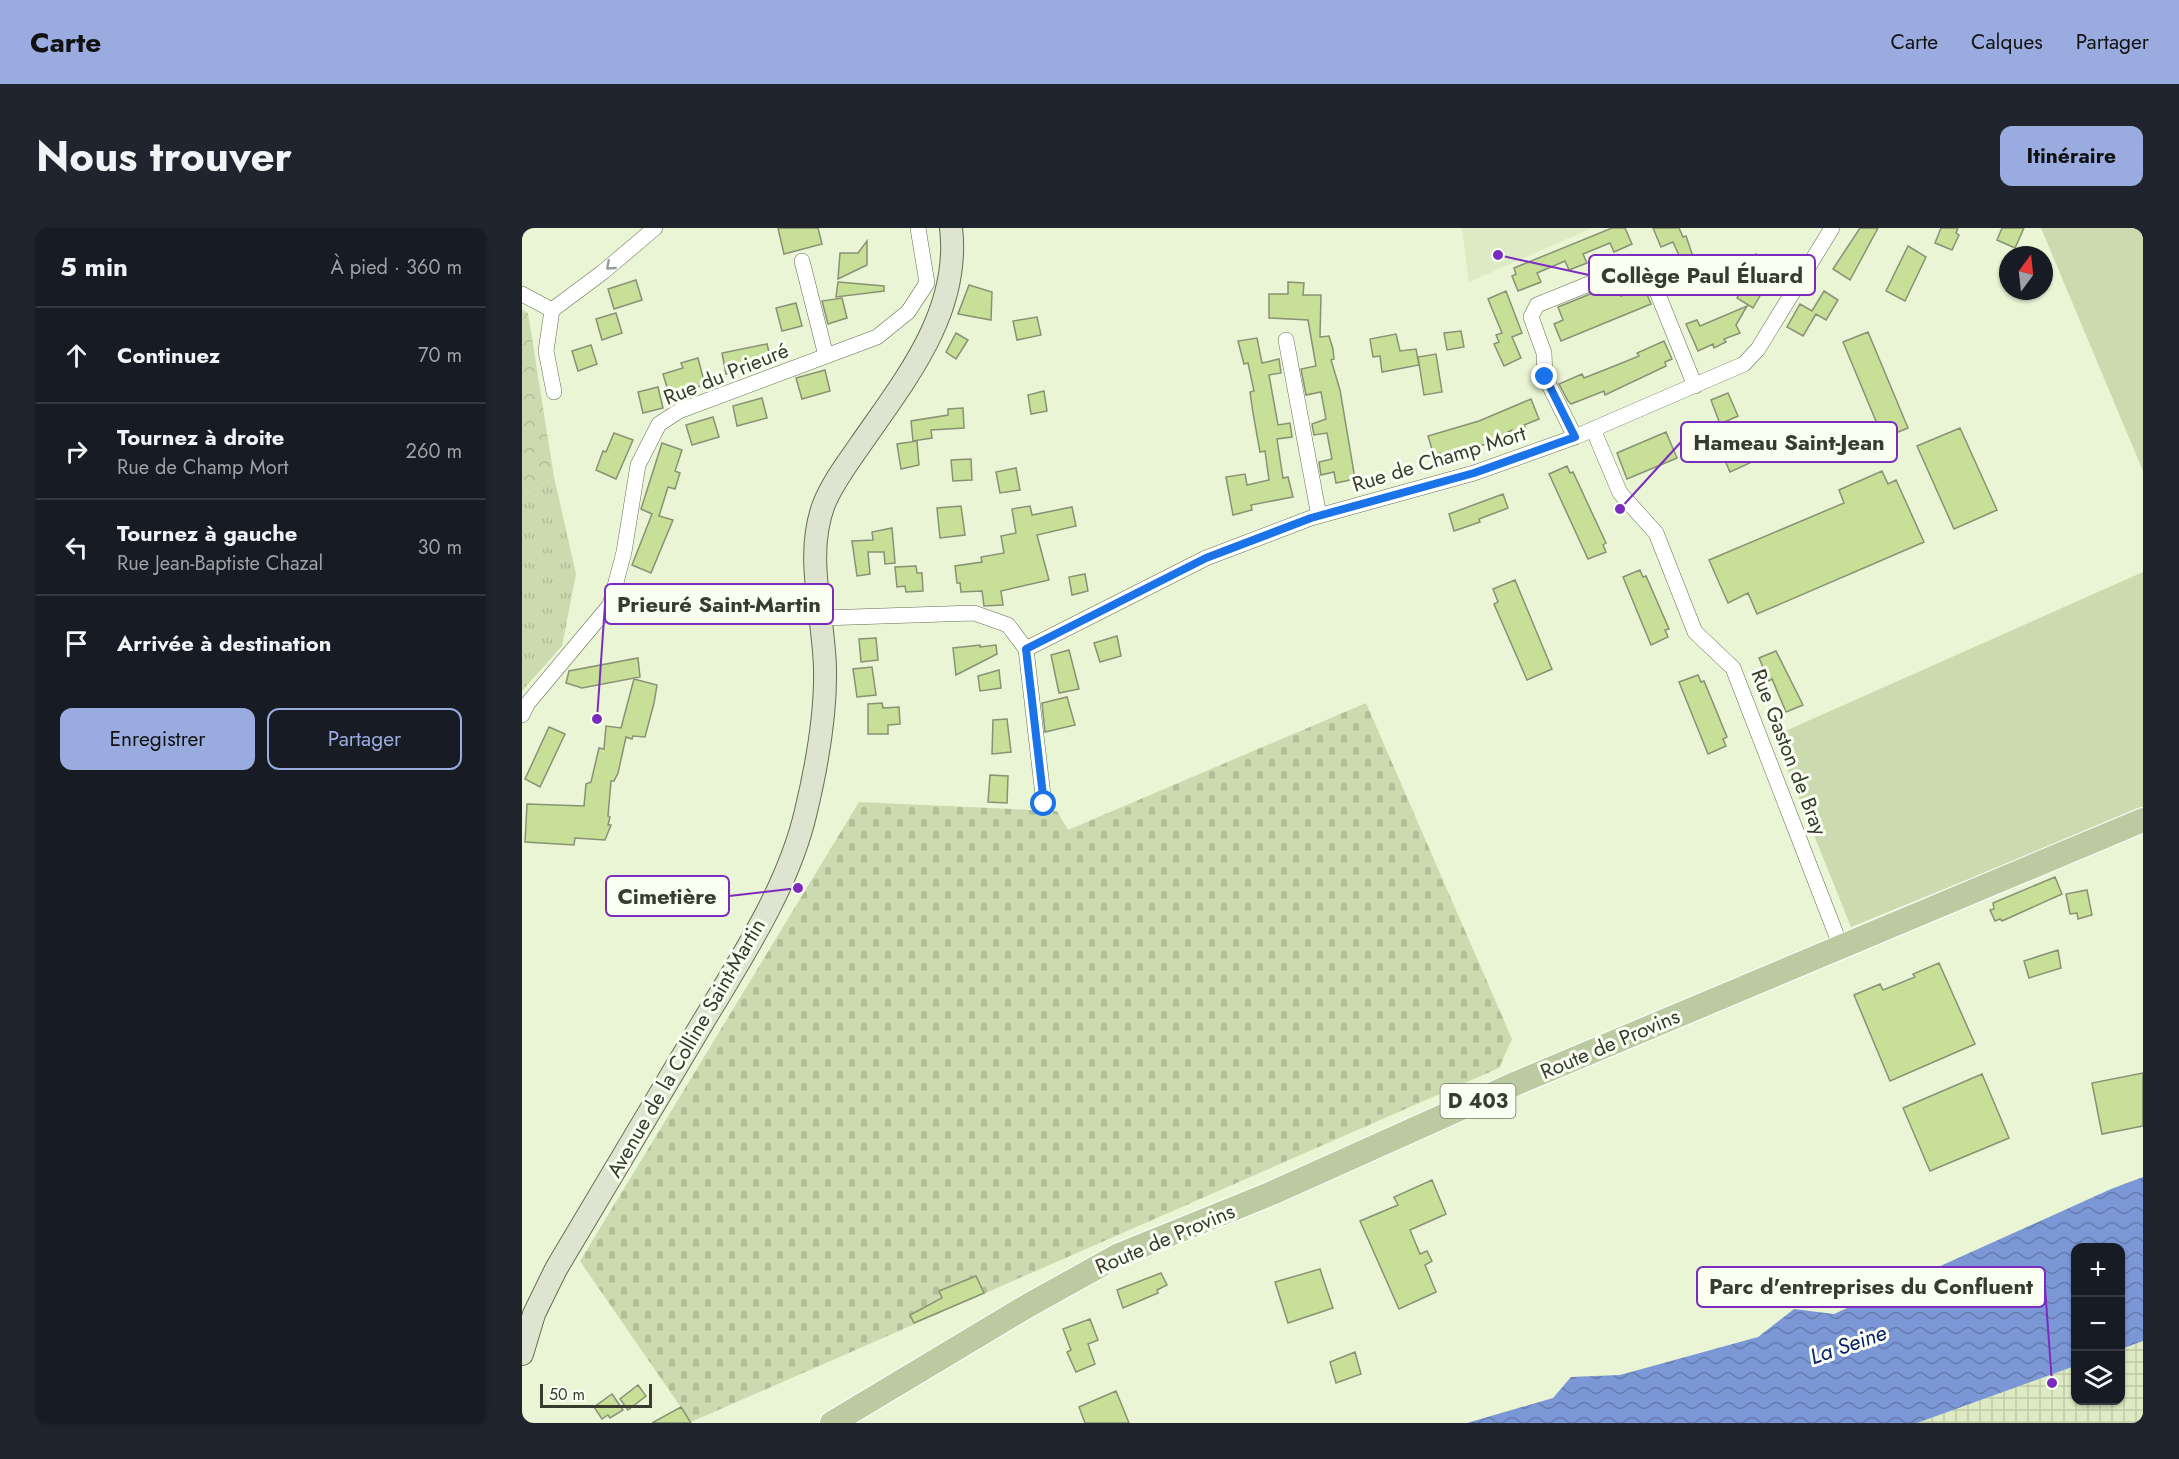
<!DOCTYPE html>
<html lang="fr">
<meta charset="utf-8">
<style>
body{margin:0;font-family:Jost,sans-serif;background:#20242c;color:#f1f3f6}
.controls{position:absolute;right:18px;bottom:18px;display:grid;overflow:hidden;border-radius:12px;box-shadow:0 2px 4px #0004}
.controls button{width:54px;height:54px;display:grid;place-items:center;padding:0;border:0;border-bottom:2px solid #363941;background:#171b24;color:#f1f3f6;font:30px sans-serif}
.compass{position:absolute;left:1477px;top:18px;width:54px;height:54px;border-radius:50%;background:#171b24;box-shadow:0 2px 4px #0004;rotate:15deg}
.scale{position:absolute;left:18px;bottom:15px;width:112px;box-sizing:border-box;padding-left:6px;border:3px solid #373c2f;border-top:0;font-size:16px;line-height:21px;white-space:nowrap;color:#373c2f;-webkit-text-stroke:4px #fafff2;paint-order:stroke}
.stop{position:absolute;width:18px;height:18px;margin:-14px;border:4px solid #1a73e8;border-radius:50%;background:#fff}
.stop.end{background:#1a73e8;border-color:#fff;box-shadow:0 2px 6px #0008}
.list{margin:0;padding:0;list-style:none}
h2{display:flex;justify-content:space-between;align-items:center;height:78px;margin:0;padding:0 24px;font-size:26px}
h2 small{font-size:20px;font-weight:400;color:#9ea1a6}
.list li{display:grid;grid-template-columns:39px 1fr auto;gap:18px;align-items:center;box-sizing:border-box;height:96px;padding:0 24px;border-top:2px solid #363941}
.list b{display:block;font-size:22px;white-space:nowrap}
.list p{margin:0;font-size:20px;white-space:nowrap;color:#9ea1a6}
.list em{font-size:20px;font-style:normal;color:#9ea1a6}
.actions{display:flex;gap:12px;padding:18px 24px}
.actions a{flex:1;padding:14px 0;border:2px solid #99abdf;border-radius:12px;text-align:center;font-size:21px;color:#99abdf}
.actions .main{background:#99abdf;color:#111}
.icon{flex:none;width:33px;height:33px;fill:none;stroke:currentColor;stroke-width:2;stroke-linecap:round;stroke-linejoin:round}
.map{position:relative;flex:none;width:1621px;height:1195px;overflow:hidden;border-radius:12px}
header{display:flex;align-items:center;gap:36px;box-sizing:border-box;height:84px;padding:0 30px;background:#99abdf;color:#111}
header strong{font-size:28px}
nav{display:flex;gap:33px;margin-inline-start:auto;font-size:21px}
.intro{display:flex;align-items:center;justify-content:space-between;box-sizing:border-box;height:144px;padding:0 36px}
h1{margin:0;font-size:42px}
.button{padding:15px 27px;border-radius:12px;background:#99abdf;color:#111;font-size:21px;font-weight:700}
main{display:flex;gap:36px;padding:0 36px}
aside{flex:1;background:#171b24;border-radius:12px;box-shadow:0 2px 4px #0004}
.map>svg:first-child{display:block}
</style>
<header>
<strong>Carte</strong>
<nav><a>Carte</a><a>Calques</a><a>Partager</a></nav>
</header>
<div class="intro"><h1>Nous trouver</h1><a class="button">Itinéraire</a></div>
<main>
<aside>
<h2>5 min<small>À pied · 360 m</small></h2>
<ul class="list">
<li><svg class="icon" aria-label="ahead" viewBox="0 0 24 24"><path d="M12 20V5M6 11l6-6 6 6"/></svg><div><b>Continuez</b></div><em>70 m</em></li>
<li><svg class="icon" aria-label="right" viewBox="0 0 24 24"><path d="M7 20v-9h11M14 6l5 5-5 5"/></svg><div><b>Tournez à droite</b><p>Rue de Champ Mort</p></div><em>260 m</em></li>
<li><svg class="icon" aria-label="left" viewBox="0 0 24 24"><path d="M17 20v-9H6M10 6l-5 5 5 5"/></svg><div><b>Tournez à gauche</b><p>Rue Jean-Baptiste Chazal</p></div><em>30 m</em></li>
<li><svg class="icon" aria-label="arrive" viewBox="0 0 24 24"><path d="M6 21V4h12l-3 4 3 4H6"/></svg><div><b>Arrivée à destination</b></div></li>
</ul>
<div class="actions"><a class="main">Enregistrer</a><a>Partager</a></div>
</aside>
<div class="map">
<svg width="1621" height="1195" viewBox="0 0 1621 1195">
<defs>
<pattern id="industrial-grid" width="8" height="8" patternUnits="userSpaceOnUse" patternTransform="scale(1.5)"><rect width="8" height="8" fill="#ddeac3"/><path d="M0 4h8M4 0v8" fill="none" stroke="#becaa8"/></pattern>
<pattern id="grass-tufts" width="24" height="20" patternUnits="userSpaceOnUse" patternTransform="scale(1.5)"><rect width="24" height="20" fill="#ccdbaf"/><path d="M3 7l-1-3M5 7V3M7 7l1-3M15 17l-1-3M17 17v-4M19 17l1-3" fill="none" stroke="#b0bd97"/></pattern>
<pattern id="forest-crowns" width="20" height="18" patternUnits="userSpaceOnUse" patternTransform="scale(1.5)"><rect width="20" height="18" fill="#ccdbaf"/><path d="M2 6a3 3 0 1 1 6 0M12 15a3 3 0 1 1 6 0" fill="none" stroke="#b0bd97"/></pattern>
<pattern id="cemetery-stones" width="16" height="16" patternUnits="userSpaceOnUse" patternTransform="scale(1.5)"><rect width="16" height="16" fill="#ccdbaf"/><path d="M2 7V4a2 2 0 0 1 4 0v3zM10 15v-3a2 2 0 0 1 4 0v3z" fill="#b0bd97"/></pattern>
<pattern id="water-waves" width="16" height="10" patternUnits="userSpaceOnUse" patternTransform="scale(1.5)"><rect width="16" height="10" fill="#7b97d6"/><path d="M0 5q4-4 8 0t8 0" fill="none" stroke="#667cae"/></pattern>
</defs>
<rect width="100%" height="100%" fill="#e9f5d4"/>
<path fill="#ddeac3" d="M940 0H1070L947 54Z"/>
<path fill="url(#industrial-grid)" d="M1621 1113V1195H1395L1553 1138 1554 1172H1598L1599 1121Z"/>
<path fill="url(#grass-tufts)" d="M32 249 54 346 40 418 0 463V268Z"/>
<path fill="url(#forest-crowns)" d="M0 81 6 85 32 249 0 268Z"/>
<path fill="url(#cemetery-stones)" d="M844 475 990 811 977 840 169 1194 58 1033 337 574 535 583 546 602Z"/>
<path fill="#ccdbaf" d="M1519 0H1621V243Z
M1621 344V580L1329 699 1252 508Z"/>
<path fill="url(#water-waves)" d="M1621 949V1113L1599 1121 1598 1020H1554L1553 1138 1395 1195H945L1031 1170 1049 1149 1098 1147 1236 1109 1272 1081 1312 1086 1589 961Z"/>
<path fill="#c7df97" stroke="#889275" stroke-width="1.5" d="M256 0H296L300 16 262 26Z
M1090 0H1103L1110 16 1092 24 1088 15 1061 26 1065 35 1047 42 1043 33 1015 45 1019 54 996 63 990 48 994 46 992 40Z
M1131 0H1157L1161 9 1164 8 1180 55 1158 64 1151 47 1163 41 1151 14 1139 19Z
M1338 0H1356L1328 52 1311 41Z
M1419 0H1436L1434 5 1437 7 1430 22 1413 15Z
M1480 0H1502L1493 20 1475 12Z
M345 13V37L316 51 318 25H336Z
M1386 18 1404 29 1383 73 1364 63Z
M1234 26 1251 36 1243 59 1231 80 1215 70 1231 44 1226 40Z
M114 52 120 72 92 81 86 61Z
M316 54 362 58V63L314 69Z
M766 54 782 55 781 67H799L798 109 807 108 811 121 812 131 809 132 818 162 833 251 814 255 812 244 799 247 797 234 810 231 805 205 792 207 790 196 804 191 799 164 784 167 779 141 794 138 786 92 747 90V66H766Z
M1093 56 1099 68 1122 59 1129 76 1039 113 1032 96 1041 92 1036 79Z
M447 57 470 64 469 92 436 86Z
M984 63 1000 105 990 109 999 130 982 138 972 116 977 114 974 107 980 105 966 71Z
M1302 63 1316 72 1304 92 1294 86 1281 108 1265 99 1278 76 1290 83Z
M320 70 325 90 306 96 300 73Z
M274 75 280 98 260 103 254 80Z
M1225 78 1214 97 1218 105 1202 111 1204 114 1192 120 1191 116 1176 123 1164 96 1175 92 1178 98Z
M94 85 100 105 80 112 74 91Z
M515 89 519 107 495 112 491 93Z
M939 103 942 119 925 122 922 105Z
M1346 104 1386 200 1361 210 1321 114Z
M434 105 446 112 434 131 424 124Z
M874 106 878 123 894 121 897 137 860 144 858 128 851 129 848 111Z
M735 110 740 135 757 131 759 145 747 147 756 197 768 195 770 209 755 211 761 250 766 249 771 269 729 277 730 282 711 287 704 249 723 246 725 257 747 252 743 223 738 224 731 185 728 164 732 163 726 135 722 136 716 113Z
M1142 113 1150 131 1143 134 1144 138 1083 167 1082 163 1049 176 1046 173 1037 156 1060 146 1062 150 1100 135 1117 128 1115 125Z
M245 116 250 136 204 146 200 125Z
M69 117 75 136 56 143 50 123Z
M914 126 920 164 902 167 896 129Z
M176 130 183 157 147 166 141 146 161 140 159 135Z
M303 142 308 163 280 171 274 150Z
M136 159 141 180 121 185 116 164Z
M522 163 525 183 509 186 506 167Z
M1206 165 1216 188 1198 196 1189 172Z
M240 170 245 190 215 198 211 178Z
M1009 171 1017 191 1002 197 1004 201 992 205 990 202 961 217 920 229 918 225 912 228 906 208 957 193Z
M441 180 442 200 409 202 410 210 391 213 389 193 426 187V181Z
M191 189 197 209 170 217 164 197Z
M1438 200 1475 282 1432 301 1395 218Z
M1144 204 1155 230 1105 251 1095 225Z
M92 205 111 212 94 251 74 242 81 223 84 224Z
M1235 211 1243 228 1208 244 1200 226Z
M395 213 397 237 379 241 375 216Z
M140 215 160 222 153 243 158 245 153 261 146 259 137 288 151 292 129 345 110 337 130 286 119 281Z
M449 231 450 252 431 253 429 232Z
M1045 238 1048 245 1051 244 1084 315 1081 317 1084 324 1066 331 1027 246Z
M494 240 498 262 478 265 474 244Z
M1360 243 1366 256 1374 252 1402 314 1235 386 1226 365 1206 375 1187 332 1322 275 1317 262Z
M981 266 986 280 957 291 958 294 932 303 927 286Z
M439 278 443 307 418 310 415 280Z
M508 278 510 287 550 279 554 298 515 307 527 352 479 363 481 377 462 378 460 363 439 364 438 355H435L433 338 460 334 459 329 482 325 479 308 494 305 490 281Z
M370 300 373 335 363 336 362 324H346L348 346 335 348 330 313 351 312 350 304Z
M394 338 395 345H400L401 363 384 364 383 358 375 359 373 339Z
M1118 342 1121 349 1124 348 1147 401 1143 402 1146 409 1129 417 1101 349Z
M563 346 566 363 550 367 547 349Z
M993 352 1030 441 1005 452 972 376 976 374 971 361Z
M595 408 599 428 578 434 572 415Z
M354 410 356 432 339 434 337 411Z
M458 417V419L474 417 475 426 434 447 431 420Z
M547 422 557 461 537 465 529 427Z
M1254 423 1281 477 1264 484 1250 451 1247 453 1237 430Z
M116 430 118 449 60 460 44 455 47 443Z
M350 439 354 467 335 469 331 441Z
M477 442 479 460 458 463 456 448Z
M1176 447 1179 454 1182 453 1205 509 1201 511 1204 518 1186 526 1157 454Z
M112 451 135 457 132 475 123 509 111 508 110 511 104 509 96 545 92 553H89L86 588 88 589 86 597H89L83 612 53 610 52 617 3 614 5 576 62 578 64 556 69 554 77 520 82 521 84 498 99 500Z
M545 469 553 497 523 504 520 475Z
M360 475 361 480 377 479 378 496 366 497V506H346V476Z
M485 491 489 524 470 526 471 492Z
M27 499 43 506 18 559 3 551Z
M468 547 486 548 485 575 466 574Z
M1533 649 1540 666 1480 693 1478 691 1473 693 1468 682 1472 681 1471 675Z
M1565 662 1570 687 1556 691 1555 685 1548 686 1544 666Z
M1536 722 1539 740 1507 750 1502 733Z
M1417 735 1453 816 1368 853 1332 767 1358 756 1361 762 1393 749 1391 746Z
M1621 845V898L1580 906 1570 855Z
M1460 846 1487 910 1408 943 1381 880Z
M910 952 924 986 888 1002 898 1026 905 1023 910 1033 903 1037 914 1064 877 1081 838 993 876 977 872 969Z
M798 1041 811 1080 766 1095 753 1054Z
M639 1045 645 1057 635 1062 636 1065 601 1080 595 1062Z
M454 1048 462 1065 392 1095 388 1087 420 1070 417 1063Z
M568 1091 576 1112 566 1116 573 1136 554 1144 545 1124 549 1122 541 1101Z
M833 1124 839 1146 814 1155 808 1134Z
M116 1157 124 1168 106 1182 98 1171Z
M594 1163 607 1195H563L557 1179Z
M90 1166 101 1182 88 1190 86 1187 80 1191 72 1179Z
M159 1179 169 1195H130Z"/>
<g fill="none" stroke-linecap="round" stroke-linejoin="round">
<g stroke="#646e52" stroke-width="16">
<path id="street" d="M280 33 304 128
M0 66 30 82 81 44 133 0
M30 82 24 123 32 164
M764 112 797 288
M1071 201 1098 265 1134 305 1173 404 1211 440 1319 719
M1053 209 1023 149 1022 125 1009 89 1015 77 1114 37 1127 44 1173 158
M300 390 452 385 486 397 504 421 684 330 789 290 952 245 1053 209 1222 136 1236 121 1310 0
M504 421 522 576
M0 487 6 475 88 377 102 324 116 237 137 196 157 183 355 109 386 84 405 55 396 0"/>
</g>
<g stroke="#646e52" stroke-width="24">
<path id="secondary" d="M0 1126 12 1086 34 1041C83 959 132 877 181 794 220 729 267 658 284 583 295 537 304 489 303 441 302 387 282 328 302 276 311 254 325 236 338 217 383 152 439 84 429 0"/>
</g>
<g stroke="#fff" stroke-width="26">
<path id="primary" d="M310 1195 507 1077 597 1027 750 965 995 855 1621 592"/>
</g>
<use href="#street" stroke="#fff" stroke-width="15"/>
<use href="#secondary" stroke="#dee4d0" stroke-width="22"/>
<use href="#primary" stroke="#bccaa1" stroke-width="24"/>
</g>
<defs><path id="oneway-chevron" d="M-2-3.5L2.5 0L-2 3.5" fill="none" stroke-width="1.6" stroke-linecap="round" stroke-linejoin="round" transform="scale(1.5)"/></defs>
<use stroke="#9b9e97" href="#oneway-chevron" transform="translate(88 38) rotate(139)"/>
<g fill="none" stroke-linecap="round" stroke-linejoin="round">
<path stroke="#1a73e8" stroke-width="8" d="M522 576 504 421 684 330 789 290 952 245 1053 209 1023 149"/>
</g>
<g text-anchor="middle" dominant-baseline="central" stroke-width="6" stroke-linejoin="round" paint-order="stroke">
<rect fill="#fafff2" stroke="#72766a" stroke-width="1.5" x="918.5" y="856" width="75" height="34" rx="4.5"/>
<g font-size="20" font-weight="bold" fill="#373c2f">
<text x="956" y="873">D 403</text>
</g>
<g font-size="21" fill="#373c2f" stroke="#fafff2">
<text transform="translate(204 146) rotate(-22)">Rue du Prieuré</text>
<text transform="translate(917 231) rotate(-17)">Rue de Champ Mort</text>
<text transform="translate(1267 524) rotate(69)">Rue Gaston de Bray</text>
<text transform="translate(1088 816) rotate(-23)">Route de Provins</text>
<text transform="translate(164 820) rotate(-60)">Avenue de la Colline Saint-Martin</text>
<text transform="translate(643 1011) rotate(-23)">Route de Provins</text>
</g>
<g font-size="22" font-style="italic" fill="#0b2169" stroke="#fafff2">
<text transform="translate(1326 1116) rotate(-19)">La Seine</text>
</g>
</g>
<path fill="none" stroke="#7b2cbf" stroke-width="2" d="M976 27L1067 47M1098 281L1159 214M75 491L83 376M276 660L207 668M1530 1155L1523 1059"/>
<g fill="#7b2cbf" stroke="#fafff2" stroke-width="2">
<circle cx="976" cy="27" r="6"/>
<circle cx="1098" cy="281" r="6"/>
<circle cx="75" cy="491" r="6"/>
<circle cx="276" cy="660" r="6"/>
<circle cx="1530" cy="1155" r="6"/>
</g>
<g fill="#fafff2" stroke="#7b2cbf" stroke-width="2">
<rect x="1067" y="27" width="226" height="40" rx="6"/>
<rect x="1159" y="194" width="216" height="40" rx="6"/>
<rect x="83" y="356" width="228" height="40" rx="6"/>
<rect x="84" y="648" width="123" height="40" rx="6"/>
<rect x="1175" y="1039" width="348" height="40" rx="6"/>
</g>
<g font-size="22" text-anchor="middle" font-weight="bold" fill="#373c2f">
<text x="1180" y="55">Collège Paul Éluard</text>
<text x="1267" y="222">Hameau Saint-Jean</text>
<text x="197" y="384">Prieuré Saint-Martin</text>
<text x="145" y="676">Cimetière</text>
<text x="1349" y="1066">Parc d'entreprises du Confluent</text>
</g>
</svg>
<div class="controls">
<button>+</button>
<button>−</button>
<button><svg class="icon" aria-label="layers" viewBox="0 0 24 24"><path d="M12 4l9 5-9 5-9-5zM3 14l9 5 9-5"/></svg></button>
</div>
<svg class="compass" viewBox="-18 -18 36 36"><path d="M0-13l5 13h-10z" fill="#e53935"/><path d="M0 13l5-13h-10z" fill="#9ea1a6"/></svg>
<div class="scale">50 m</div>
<div class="stop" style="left:522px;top:576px"></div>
<div class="stop end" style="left:1023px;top:149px"></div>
</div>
</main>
